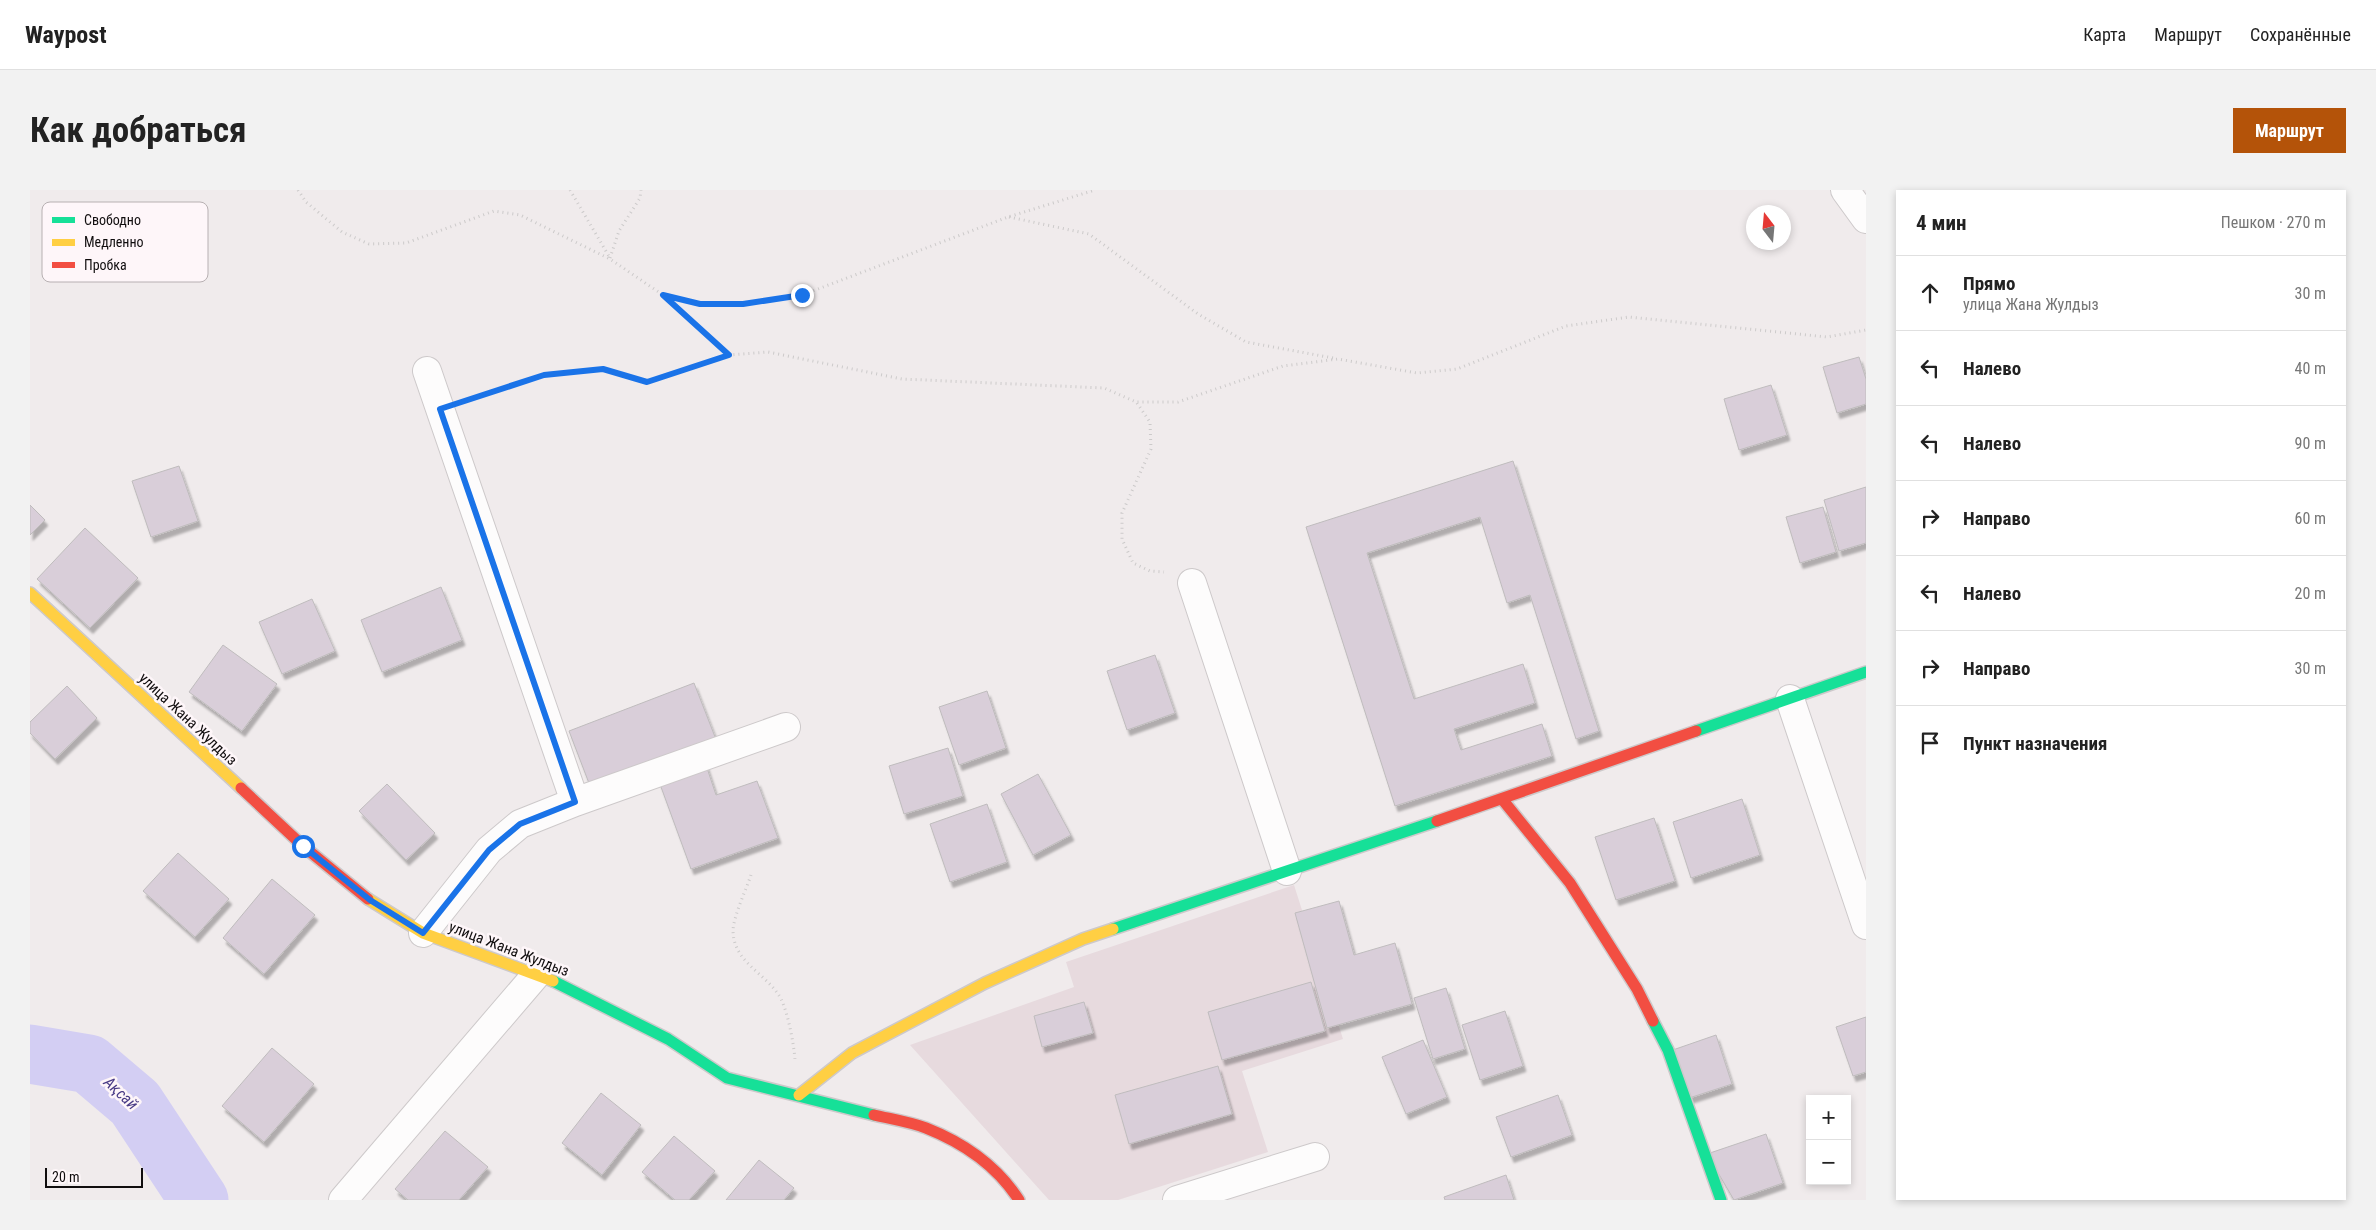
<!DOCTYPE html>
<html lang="ru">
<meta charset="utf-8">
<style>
body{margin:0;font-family:"Roboto Condensed",sans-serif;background:#f2f2f2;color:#222}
.controls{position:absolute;right:15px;bottom:15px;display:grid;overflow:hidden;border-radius:0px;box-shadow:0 2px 8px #0003}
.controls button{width:45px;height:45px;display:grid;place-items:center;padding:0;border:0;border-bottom:1px solid #e0e0e0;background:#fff;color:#222;font:25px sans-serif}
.compass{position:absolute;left:1716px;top:15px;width:45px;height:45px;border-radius:50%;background:#fff;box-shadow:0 2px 8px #0003;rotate:344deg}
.scale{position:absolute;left:15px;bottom:12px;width:98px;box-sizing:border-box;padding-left:5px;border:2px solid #100d0e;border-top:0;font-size:14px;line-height:18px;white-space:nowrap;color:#100d0e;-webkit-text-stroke:4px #fef6f9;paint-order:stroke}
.stop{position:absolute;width:15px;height:15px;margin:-11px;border:4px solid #1a73e8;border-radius:50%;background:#fff}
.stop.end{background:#1a73e8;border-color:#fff;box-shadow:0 1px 5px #0008}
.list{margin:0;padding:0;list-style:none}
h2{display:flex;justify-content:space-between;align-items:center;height:65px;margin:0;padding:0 20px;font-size:21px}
h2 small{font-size:16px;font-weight:400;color:#767676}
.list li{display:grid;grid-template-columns:32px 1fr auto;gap:15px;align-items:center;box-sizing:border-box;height:75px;padding:0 20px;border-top:1px solid #e0e0e0}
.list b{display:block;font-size:19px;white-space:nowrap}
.list p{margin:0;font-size:16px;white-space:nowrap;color:#767676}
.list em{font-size:16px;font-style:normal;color:#767676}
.icon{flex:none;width:28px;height:28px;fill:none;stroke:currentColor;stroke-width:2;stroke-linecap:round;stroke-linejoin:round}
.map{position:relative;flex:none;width:1836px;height:1010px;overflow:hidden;border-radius:0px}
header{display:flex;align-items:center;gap:30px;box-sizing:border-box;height:70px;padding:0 25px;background:#fff;border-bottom:1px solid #e0e0e0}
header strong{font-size:24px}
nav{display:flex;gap:28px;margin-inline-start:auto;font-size:18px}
.intro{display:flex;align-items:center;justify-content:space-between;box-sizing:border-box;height:120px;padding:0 30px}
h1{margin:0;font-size:35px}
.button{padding:12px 22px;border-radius:0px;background:#b45309;color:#fff;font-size:18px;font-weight:700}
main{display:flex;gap:30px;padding:0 30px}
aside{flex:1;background:#fff;border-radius:0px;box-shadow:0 2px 8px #0003}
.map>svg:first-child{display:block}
</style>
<header>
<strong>Waypost</strong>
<nav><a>Карта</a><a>Маршрут</a><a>Сохранённые</a></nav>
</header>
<div class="intro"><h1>Как добраться</h1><a class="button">Маршрут</a></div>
<main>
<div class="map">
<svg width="1836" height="1010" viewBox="0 0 1836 1010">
<defs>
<filter id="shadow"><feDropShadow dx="3" dy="5.5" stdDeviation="1" flood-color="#0004"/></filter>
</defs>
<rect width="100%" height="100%" fill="#f0ebec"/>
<path fill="#e7dade" d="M1264 695 1313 849 1212 881 1238 962 1088 1010H1019L880 855 1044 797 1036 772Z"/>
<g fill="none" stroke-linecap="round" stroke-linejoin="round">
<path stroke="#d3cef3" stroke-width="59" d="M0 864 59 874 105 913 169 1010"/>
</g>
<path fill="#d9ced9" stroke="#bfbcbd" filter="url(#shadow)" d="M1829 167 1836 189V214L1807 223 1793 177Z
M1741 195 1757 245 1709 260 1694 209Z
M1483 271 1569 541 1546 549 1500 405 1477 413 1450 327 1337 363 1384 509 1493 474 1505 513 1424 539 1431 560 1512 534 1522 566 1365 616 1276 337Z
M149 276 168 331 121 347 102 291Z
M1836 297V353L1809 361 1794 310Z
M0 315 15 330 0 345Z
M1793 317 1806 362 1770 373 1756 327Z
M55 338 108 388 60 438 7 389Z
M411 397 432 450 352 482 331 430Z
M282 409 305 461 252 484 229 432Z
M193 455 247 494 212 541 159 502Z
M1125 465 1145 523 1097 540 1077 481Z
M664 493 687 552 562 601 539 541Z
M37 496 67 528 25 569 0 543V532Z
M957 501 976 558 929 575 909 517Z
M918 558 933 606 874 624 859 576Z
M674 569 686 605 727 591 748 648 661 679 627 586Z
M1008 584 1041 645 1003 665 971 604Z
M357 594 405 643 376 670 329 621Z
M1712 609 1730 665 1661 688 1643 632Z
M957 614 977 672 920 692 900 634Z
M1624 628 1645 691 1586 710 1565 647Z
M148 663 199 709 165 747 113 701Z
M242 689 285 725 234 784 193 748Z
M1309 711 1324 765 1365 753 1382 814 1297 838 1265 723Z
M1281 792 1295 841 1192 870 1178 822Z
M1416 798 1435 859 1403 869 1384 808Z
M1054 812 1063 843 1012 857 1004 826Z
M1475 821 1493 876 1450 890 1432 835Z
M1836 827V882L1823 886 1806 837Z
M1686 845 1702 894 1653 910 1637 862Z
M1393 850 1417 907 1376 924 1352 867Z
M242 858 284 894 234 952 192 916Z
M1188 876 1202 924 1099 954 1085 905Z
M571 903 611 935 572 985 532 953Z
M1528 905 1542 945 1481 967 1466 927Z
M415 941 458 977 429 1010H378L365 999Z
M1736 944 1753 993 1704 1010 1677 964Z
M644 946 685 981 659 1010H645L612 982Z
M729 970 764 998 754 1010H696Z
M1476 985 1484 1010H1415L1414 1007Z"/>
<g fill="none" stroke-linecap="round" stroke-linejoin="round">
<g stroke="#cdc9ca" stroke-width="30">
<path id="street" d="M1815 0 1836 29
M397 181 545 612
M1162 393 1257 681
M1760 509 1836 735
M393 743 459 660 490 634 545 612 756 537
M313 1010 506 785
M1147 1010 1285 967"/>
</g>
<g stroke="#cdc9ca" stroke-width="14">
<path id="fast" d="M1666 541 1836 482
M1083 739 1407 631
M523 791 638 849 697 888 844 925
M1623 831 1638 860 1691 1010"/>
</g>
<g stroke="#cdc9ca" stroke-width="14">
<path id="slow" d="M0 403 211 598
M338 709 393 743 523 791
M769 905 822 863 955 793 1053 749 1083 739"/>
</g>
<g stroke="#cdc9ca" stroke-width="14">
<path id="jam" d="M211 598 273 656 338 709
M1472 609 1540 693 1607 799 1623 831
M1407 631 1666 541
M844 925C861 929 880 932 896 938 934 953 967 976 989 1010"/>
</g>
<path stroke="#cccaca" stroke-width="3" stroke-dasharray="1 4" stroke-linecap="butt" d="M268 0 276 12 312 42 339 54 376 53 464 21 490 25 580 69 633 105 670 114H713L772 105 978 27 1065 0
M540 0 580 68
M979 27 1059 44 1168 124 1216 152 1303 168
M580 68 589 41 610 8 611 0
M635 106 698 165
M439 210 514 185 573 179 617 192 699 165 738 162 872 189 1074 198 1106 212H1148L1253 176 1308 169 1387 183 1427 179 1536 136 1599 127 1797 147 1836 140
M1107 213 1120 232 1121 259 1092 323V349L1103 373 1120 381 1134 382
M721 685C716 700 704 725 703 740 703 771 733 782 748 804 757 816 764 854 765 870"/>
<use href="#street" stroke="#fdfcfc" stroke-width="28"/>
<use href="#fast" stroke="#16e098" stroke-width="11"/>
<use href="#slow" stroke="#ffcf43" stroke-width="11"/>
<use href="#jam" stroke="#f24e42" stroke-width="11"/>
</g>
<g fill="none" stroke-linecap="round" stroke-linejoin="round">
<path stroke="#1a73e8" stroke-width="6" d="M273 656 340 710 393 743 459 660 490 634 545 612 410 219 514 185 573 179 617 192 699 165 633 105 670 114H713L772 105"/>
</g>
<g text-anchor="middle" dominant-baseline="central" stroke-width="5" stroke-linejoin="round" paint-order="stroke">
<g font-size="15" fill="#100d0e" stroke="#fef6f9">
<text transform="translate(158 529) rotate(43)">улица Жана Жулдыз</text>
<text transform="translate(479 759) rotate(21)">улица Жана Жулдыз</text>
</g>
<g font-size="16" font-style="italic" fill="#4a3c87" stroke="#fef6f9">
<text transform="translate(91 903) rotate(43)">Ақсай</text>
</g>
</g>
<rect x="12" y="12" width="166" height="80" rx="8" fill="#fef6f9" stroke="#b7b0b2" stroke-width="1"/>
<rect x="22" y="27" width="23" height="6" fill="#16e098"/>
<rect x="22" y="49" width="23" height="7" fill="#ffcf43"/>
<rect x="22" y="72" width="23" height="6" fill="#f24e42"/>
<g font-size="14" fill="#100d0e">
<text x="54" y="35">Свободно</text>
<text x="54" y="57">Медленно</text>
<text x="54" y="80">Пробка</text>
</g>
</svg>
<div class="controls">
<button>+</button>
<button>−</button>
</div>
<svg class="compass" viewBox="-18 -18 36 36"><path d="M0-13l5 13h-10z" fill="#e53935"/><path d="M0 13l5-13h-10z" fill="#767676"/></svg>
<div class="scale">20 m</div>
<div class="stop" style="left:273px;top:656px"></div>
<div class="stop end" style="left:772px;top:105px"></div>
</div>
<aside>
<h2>4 мин<small>Пешком · 270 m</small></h2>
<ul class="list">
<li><svg class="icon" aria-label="ahead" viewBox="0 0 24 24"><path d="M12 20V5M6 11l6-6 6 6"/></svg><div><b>Прямо</b><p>улица Жана Жулдыз</p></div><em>30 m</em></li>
<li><svg class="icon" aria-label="left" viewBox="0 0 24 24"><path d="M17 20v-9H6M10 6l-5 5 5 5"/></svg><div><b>Налево</b></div><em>40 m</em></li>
<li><svg class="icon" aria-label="left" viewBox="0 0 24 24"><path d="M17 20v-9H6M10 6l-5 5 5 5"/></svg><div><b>Налево</b></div><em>90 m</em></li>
<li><svg class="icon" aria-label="right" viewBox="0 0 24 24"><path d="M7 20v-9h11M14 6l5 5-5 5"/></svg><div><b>Направо</b></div><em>60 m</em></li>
<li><svg class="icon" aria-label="left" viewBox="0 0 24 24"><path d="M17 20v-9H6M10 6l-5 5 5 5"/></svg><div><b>Налево</b></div><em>20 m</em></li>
<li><svg class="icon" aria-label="right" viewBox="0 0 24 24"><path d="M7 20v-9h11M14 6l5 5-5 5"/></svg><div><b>Направо</b></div><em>30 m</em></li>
<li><svg class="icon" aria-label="arrive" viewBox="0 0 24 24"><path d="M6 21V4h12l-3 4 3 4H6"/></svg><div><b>Пункт назначения</b></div></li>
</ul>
</aside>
</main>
